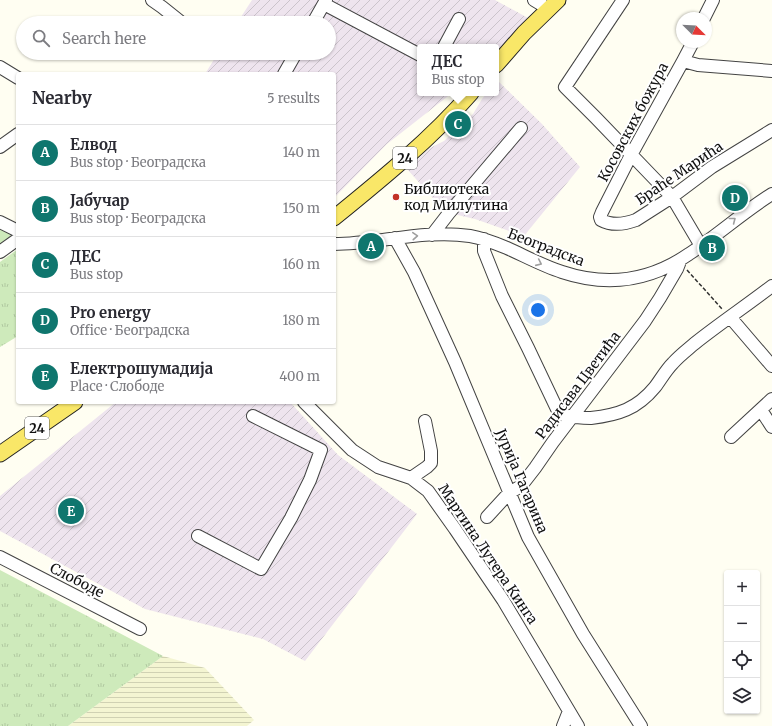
<!DOCTYPE html>
<meta charset="utf-8">
<style>
body{margin:0;font-family:Merriweather,serif;background:#f7f7f7;color:#2b2b33}
.controls{position:absolute;right:12px;bottom:12px;display:grid;overflow:hidden;border-radius:4px;box-shadow:0 1px 3px #0004}
.controls button{width:36px;height:36px;display:grid;place-items:center;padding:0;border:0;border-bottom:1px solid #e1e1e2;background:#fff;color:#2b2b33;font:20px sans-serif}
.compass{position:absolute;left:676px;top:12px;width:36px;height:36px;border-radius:50%;background:#fff;box-shadow:0 1px 3px #0004;rotate:114deg}
.you{position:absolute;left:538px;top:310px;width:14px;height:14px;margin:-10px;border:3px solid #fff;border-radius:50%;background:#1a73e8;box-shadow:0 0 0 6px #1a73e833}
.badge{display:grid;place-items:center;width:26px;height:26px;border-radius:50%;background:#0f766e;color:#fff;font-size:13px;font-weight:700}
.pin{position:absolute;translate:-50% -50%;border:2px solid #fff;box-shadow:0 1px 4px #0006}
.popup{position:absolute;left:417px;top:44px;width:82px;height:52px;box-sizing:border-box;display:grid;place-content:center;border-radius:4px;background:#fff;filter:drop-shadow(0 1px 3px #0005);font-size:13px;white-space:nowrap;color:#7c7c81}
.popup b{font-size:15px;color:#2b2b33}
.popup::after{content:'';position:absolute;left:50%;top:100%;margin-left:-8px;border:8px solid transparent;border-top-color:#fff}
.list{margin:0;padding:0;list-style:none}
h2{display:flex;justify-content:space-between;align-items:center;height:52px;margin:0;padding:0 16px;font-size:17px}
h2 small{font-size:13px;font-weight:400;color:#7c7c81}
.list li{display:grid;grid-template-columns:26px 1fr auto;gap:12px;align-items:center;box-sizing:border-box;height:56px;padding:0 16px;border-top:1px solid #e1e1e2}
.list b{display:block;font-size:15px;white-space:nowrap}
.list p{margin:0;font-size:13px;white-space:nowrap;color:#7c7c81}
.list em{font-size:13px;font-style:normal;color:#7c7c81}
.icon{flex:none;width:22px;height:22px;fill:none;stroke:currentColor;stroke-width:2;stroke-linecap:round;stroke-linejoin:round}
.map{position:relative;flex:none;width:772px;height:726px;overflow:hidden}
.search{position:absolute;background:#fff;box-shadow:0 1px 3px #0004;left:16px;top:16px;width:320px;height:44px;display:flex;align-items:center;gap:10px;box-sizing:border-box;padding:0 14px;border-radius:22px;color:#7c7c81;font-size:15px}
.panel{position:absolute;background:#fff;box-shadow:0 1px 3px #0004;left:16px;top:72px;width:320px;height:332px;border-radius:4px}
.map>svg:first-child{display:block}
</style>
<div class="map">
<svg width="772" height="726" viewBox="0 0 772 726">
<defs>
<pattern id="industrial-furrows" width="10" height="10" patternUnits="userSpaceOnUse"><rect width="10" height="10" fill="#eee4ee"/><path d="M-1 1l2-2M0 10L10 0M9 11l2-2" fill="none" stroke="#cbc3cb"/></pattern>
<pattern id="farmland-rules" width="6" height="5" patternUnits="userSpaceOnUse"><rect width="6" height="5" fill="#f4f5d2"/><path d="M0 2.5h6" fill="none" stroke="#d0d1b3"/></pattern>
<pattern id="grass-tufts" width="24" height="20" patternUnits="userSpaceOnUse"><rect width="24" height="20" fill="#ceeabb"/><path d="M3 7l-1-3M5 7V3M7 7l1-3M15 17l-1-3M17 17v-4M19 17l1-3" fill="none" stroke="#b0c8a0"/></pattern>
</defs>
<rect width="100%" height="100%" fill="#fffef2"/>
<path fill="url(#industrial-furrows)" d="M252 0H495L528 18 496 52V47H420V93H452L387 144 334 198V74H205L218 53H329V23H237Z
M498 81 542 124 580 167 524 236 475 219 449 213 442 208 407 169 430 148 444 141 473 114 482 99 487 93H496V83Z
M116 402H290L338 455 417 514 305 661 263 639 145 609 0 531V496Z"/>
<path fill="url(#farmland-rules)" d="M163 656 205 668 254 720 247 726H68Z"/>
<path fill="url(#grass-tufts)" d="M0 225 9 232 11 236 9 239 0 247Z
M18 249V336L0 347V262Z
M0 570 163 656 68 726H0Z"/>
<g fill="none" stroke-linecap="round" stroke-linejoin="round">
<g stroke="#434343" stroke-width="14">
<path id="minor" d="M152 0 162 7 182 23
M534 0 549 9
M623 0 565 87 596 118 672 197 701 246
M324 4 420 55
M704 18 713 0
M313 23 326 0
M693 42 683 61 631 155 602 212 600 217 601 220C612 226 625 224 636 220L672 197 712 167 772 130
M444 47 459 19
M683 61 698 65 772 71
M0 67 18 78
M284 74 296 53
M0 147 18 134
M0 222 18 231
M432 235 449 213 521 128
M395 238 414 272 455 362 528 537 583 634 641 726
M484 239V251L502 296 528 348 557 409C557 410 560 413 561 414 566 417 585 418 591 418 618 415 637 409 655 387 661 379 666 370 673 363 679 356 687 350 694 344 719 324 746 306 772 286
M334 244C378 244 425 229 470 236 482 238 495 243 507 248 525 256 543 266 562 272 607 287 650 281 689 254 718 235 743 212 772 194
M0 252 18 239
M730 317 772 366
M304 402 352 450 378 467 411 478 428 491 455 529 503 600 578 726
M761 410 772 427
M731 437 772 399
M411 478 427 467 431 463V451L425 421
M487 517 509 493 521 486 535 468 553 442 645 321 660 298 677 269 679 264 677 262
M198 536 261 569 291 518 310 480 321 450 253 416
M0 557 140 629
M563 726 569 711"/>
</g>
<g stroke="#212121" stroke-width="17">
<path id="major" d="M496 65 524 33 558 0
M334 218C382 179 431 139 471 93
M0 454 75 402"/>
</g>
<path stroke="#323232" stroke-width="1.5" stroke-dasharray="4 2" stroke-linecap="butt" d="M687 270 723 310"/>
<use href="#minor" stroke="#fff" stroke-width="12"/>
<use href="#major" stroke="#f9e768" stroke-width="15"/>
</g>
<defs><path id="oneway-chevron" d="M-2-3.5L2.5 0L-2 3.5" fill="none" stroke-width="1.6" stroke-linecap="round" stroke-linejoin="round"/></defs>
<g stroke="#9f9f9f">
<use href="#oneway-chevron" transform="translate(733 220) rotate(-38)"/>
<use href="#oneway-chevron" transform="translate(415 236) rotate(-4)"/>
<use href="#oneway-chevron" transform="translate(539 263) rotate(24)"/>
</g>
<circle fill="#c23126" stroke="#fff" stroke-width="1.5" cx="396" cy="197" r="4"/>
<g text-anchor="middle" dominant-baseline="central" stroke-width="4" stroke-linejoin="round" paint-order="stroke">
<g fill="#fff" stroke="#585858" stroke-width="1">
<rect x="393" y="147" width="24" height="22" rx="3"/>
<rect x="25" y="417" width="24" height="22" rx="3"/>
</g>
<g font-size="13" font-weight="bold" fill="#101010">
<text x="405" y="158">24</text>
<text x="37" y="428">24</text>
</g>
<g font-size="14" fill="#101010" stroke="#fff">
<text transform="translate(633 122) rotate(-62)">Косовских божура</text>
<text transform="translate(679 173) rotate(-34)">Браће Марића</text>
<text transform="translate(546 247) rotate(21)">Београдска</text>
<text transform="translate(578 385) rotate(-53)">Радисава Цветића</text>
<text transform="translate(522 481) rotate(67)">Јурија Гагарина</text>
<text transform="translate(488 554) rotate(56)">Мартина Лутера Кинга</text>
<text transform="translate(77 580) rotate(27)">Слободе</text>
</g>
<g font-size="14" fill="#101010" stroke="#fff" text-anchor="start">
<text x="404" y="189">Библиотека<tspan x="404" dy="16">код Милутина</tspan></text>
</g>
</g>
</svg>
<div class="controls">
<button>+</button>
<button>−</button>
<button><svg class="icon" aria-label="locate" viewBox="0 0 24 24"><circle cx="12" cy="12" r="6"/><path d="M12 2v4M12 18v4M2 12h4M18 12h4"/></svg></button>
<button><svg class="icon" aria-label="layers" viewBox="0 0 24 24"><path d="M12 4l9 5-9 5-9-5zM3 14l9 5 9-5"/></svg></button>
</div>
<svg class="compass" viewBox="-18 -18 36 36"><path d="M0-13l5 13h-10z" fill="#e53935"/><path d="M0 13l5-13h-10z" fill="#7c7c81"/></svg>
<div class="you"></div>
<div class="pin badge" style="left:371px;top:246px">A</div>
<div class="pin badge" style="left:712px;top:248px">B</div>
<div class="pin badge" style="left:458px;top:124px">C</div>
<div class="popup"><b>ДЕС</b>Bus stop</div>
<div class="pin badge" style="left:735px;top:198px">D</div>
<div class="pin badge" style="left:71px;top:511px">E</div>
<div class="search"><svg class="icon" aria-label="search" viewBox="0 0 24 24"><circle cx="10" cy="10" r="6"/><path d="M15 15l6 6"/></svg>Search here</div>
<section class="panel">
<h2>Nearby<small>5 results</small></h2>
<ul class="list">
<li><span class="badge">A</span><div><b>Елвод</b><p>Bus stop · Београдска</p></div><em>140 m</em></li>
<li><span class="badge">B</span><div><b>Јабучар</b><p>Bus stop · Београдска</p></div><em>150 m</em></li>
<li><span class="badge">C</span><div><b>ДЕС</b><p>Bus stop</p></div><em>160 m</em></li>
<li><span class="badge">D</span><div><b>Pro energy</b><p>Office · Београдска</p></div><em>180 m</em></li>
<li><span class="badge">E</span><div><b>Електрошумадија</b><p>Place · Слободе</p></div><em>400 m</em></li>
</ul>
</section>
</div>
